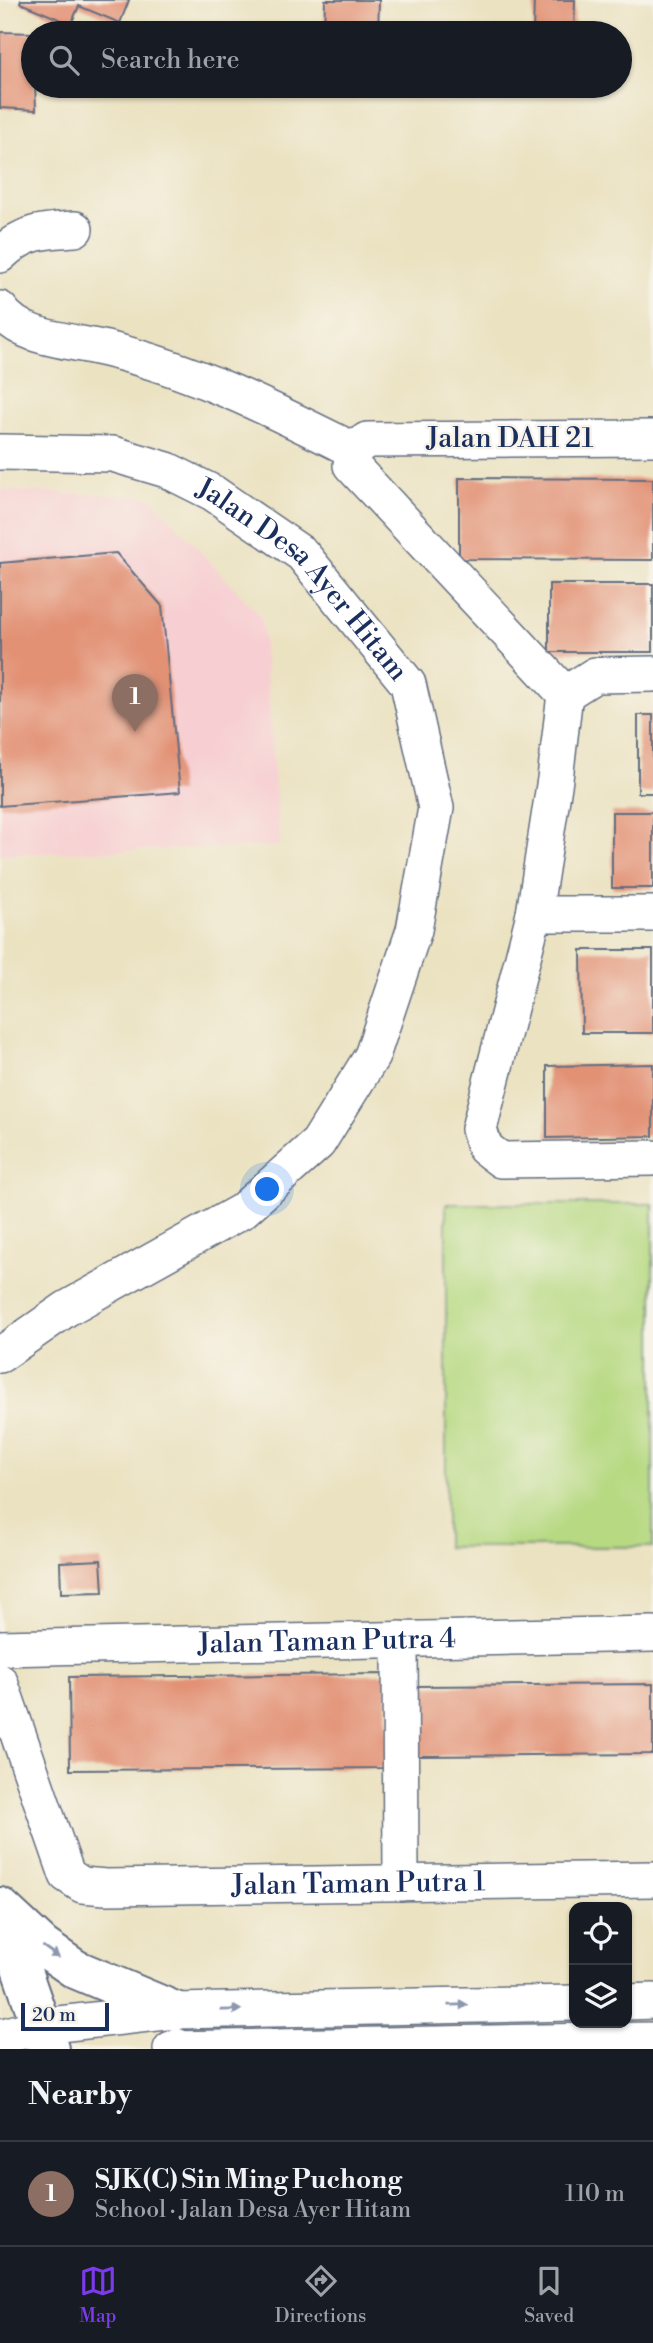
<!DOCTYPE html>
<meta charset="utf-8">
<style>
body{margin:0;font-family:"Libre Bodoni",serif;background:#242831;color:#f1f3f6}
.controls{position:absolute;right:21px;bottom:21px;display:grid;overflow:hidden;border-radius:14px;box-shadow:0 2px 5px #0004}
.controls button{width:63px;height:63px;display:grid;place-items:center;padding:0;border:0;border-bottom:2px solid #363941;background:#171b24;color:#f1f3f6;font:35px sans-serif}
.scale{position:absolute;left:21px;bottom:18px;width:88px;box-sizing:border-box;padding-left:7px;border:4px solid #1b2f5e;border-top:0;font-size:19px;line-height:24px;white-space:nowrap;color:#1b2f5e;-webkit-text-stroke:5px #f7f3e8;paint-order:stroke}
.you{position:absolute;left:268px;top:1190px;width:24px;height:24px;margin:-18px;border:5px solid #fff;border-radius:50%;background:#1a73e8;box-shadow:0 0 0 10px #1a73e833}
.badge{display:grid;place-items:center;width:46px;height:46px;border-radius:50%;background:#7c3aed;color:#fff;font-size:23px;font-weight:700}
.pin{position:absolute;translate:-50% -58px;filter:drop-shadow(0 2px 4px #0008)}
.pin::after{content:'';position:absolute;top:37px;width:24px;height:21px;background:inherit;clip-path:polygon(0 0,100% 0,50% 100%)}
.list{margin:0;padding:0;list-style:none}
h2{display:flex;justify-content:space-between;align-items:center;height:91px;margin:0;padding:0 28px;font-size:30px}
h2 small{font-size:23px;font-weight:400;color:#9ea1a6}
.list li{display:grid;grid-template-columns:46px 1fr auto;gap:21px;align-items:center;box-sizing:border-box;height:105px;padding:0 28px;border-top:2px solid #363941}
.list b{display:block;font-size:26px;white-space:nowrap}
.list p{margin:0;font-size:23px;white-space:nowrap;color:#9ea1a6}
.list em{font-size:23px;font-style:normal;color:#9ea1a6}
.icon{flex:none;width:38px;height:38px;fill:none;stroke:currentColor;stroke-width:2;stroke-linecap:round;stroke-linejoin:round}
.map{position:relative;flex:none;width:653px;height:2049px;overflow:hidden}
.search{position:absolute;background:#171b24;box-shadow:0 2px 5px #0004;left:21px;right:21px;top:21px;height:77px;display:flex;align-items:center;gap:18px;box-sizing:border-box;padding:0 24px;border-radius:38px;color:#9ea1a6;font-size:26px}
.sheet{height:196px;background:#171b24}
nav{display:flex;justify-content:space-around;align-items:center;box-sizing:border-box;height:98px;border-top:2px solid #363941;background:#171b24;font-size:19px;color:#9ea1a6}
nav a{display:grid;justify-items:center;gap:4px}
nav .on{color:#7c3aed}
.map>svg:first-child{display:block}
</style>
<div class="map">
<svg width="653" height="2049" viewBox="0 0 653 2049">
<rect width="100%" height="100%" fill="#f7f3e8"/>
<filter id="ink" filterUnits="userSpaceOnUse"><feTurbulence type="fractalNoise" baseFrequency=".0143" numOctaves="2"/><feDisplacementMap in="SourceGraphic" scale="14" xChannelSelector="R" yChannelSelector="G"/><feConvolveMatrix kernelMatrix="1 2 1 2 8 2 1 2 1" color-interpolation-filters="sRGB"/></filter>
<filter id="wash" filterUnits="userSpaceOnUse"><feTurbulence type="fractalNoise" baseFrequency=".00686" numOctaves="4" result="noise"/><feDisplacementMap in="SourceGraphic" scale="28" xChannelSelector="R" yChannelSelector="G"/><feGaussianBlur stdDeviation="1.57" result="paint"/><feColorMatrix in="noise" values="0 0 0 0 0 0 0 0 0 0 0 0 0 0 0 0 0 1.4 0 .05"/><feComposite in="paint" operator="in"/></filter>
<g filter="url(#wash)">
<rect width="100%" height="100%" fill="#ebe2c1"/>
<path fill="#f7cfd2" d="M0 490 150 497 262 618 280 846 0 854Z"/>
<path fill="#b6d981" stroke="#688470" stroke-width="2" d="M446 1204H653V1547H446Z"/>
<g id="blocks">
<path fill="#e29175" d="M21 0H129L120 23 79 6 71 24 20 3Z
M325 0H379L378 33H324Z
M534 0H575L574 33H533Z
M0 32 33 33 36 110 0 108Z
M459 478 653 479V560L459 559Z
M116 553 162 606 180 792 0 806V563Z
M549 584H653V652H549Z
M638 715H653V793H638Z
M612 812H653V888H612Z
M581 950H653V1033H582Z
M653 1064V1136L547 1138V1066Z
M101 1560 103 1592 61 1593 60 1562Z
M387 1674 388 1768 70 1770 69 1677Z
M653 1684V1754L418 1756 417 1686Z"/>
</g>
</g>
<g filter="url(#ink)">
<use href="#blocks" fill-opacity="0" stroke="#646e81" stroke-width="2"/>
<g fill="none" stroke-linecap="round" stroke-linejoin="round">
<g stroke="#646e81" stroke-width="38">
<g id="minor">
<path d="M0 255C24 231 43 231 75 229"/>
<path d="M0 309C21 340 71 340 106 349 194 370 273 410 353 450"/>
<path d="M653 438 367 440 353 450 351 465 565 694 555 779 534 914 479 1129 485 1148 501 1160 653 1158"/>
<path id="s1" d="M0 452 113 454 167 470 213 493 302 554 408 684 436 808 414 930 372 1056 318 1143 242 1211 66 1309 0 1355"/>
<path d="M565 694 595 675 653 674"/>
<path d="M534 914H653"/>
<path d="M400 1639 401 1883"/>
<path id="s2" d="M0 1648 653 1634"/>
<path id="s3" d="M0 1682 67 1875 82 1885 106 1887 653 1879"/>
<path d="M627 2002 653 2001"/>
<path d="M0 2037 41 2026 175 2011 574 2003"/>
<path d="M171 2049 653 2040"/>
</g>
</g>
<g stroke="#646e81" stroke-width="42">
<path id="major" d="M0 1907 42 1946 75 1969 175 2011
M1 1911 49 2049
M176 2049 177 2048"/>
</g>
<use href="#minor" stroke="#fff" stroke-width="35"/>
<use href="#major" stroke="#fff" stroke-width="38"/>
</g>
<defs><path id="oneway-solid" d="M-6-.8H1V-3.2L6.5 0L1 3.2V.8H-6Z" transform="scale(1.75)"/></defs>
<g fill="#8d97ae">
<use href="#oneway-solid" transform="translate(51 1952) rotate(35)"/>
<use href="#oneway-solid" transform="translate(458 2005) rotate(-1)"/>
<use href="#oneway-solid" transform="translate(231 2010) rotate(-1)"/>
</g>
</g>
<g text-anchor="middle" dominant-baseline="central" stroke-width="5" stroke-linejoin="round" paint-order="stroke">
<g font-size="28" fill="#1b2f5e" stroke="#f7f3e8">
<text x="510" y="438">Jalan DAH 21</text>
<text stroke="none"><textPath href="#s1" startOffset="346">Jalan Desa Ayer Hitam</textPath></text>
<text stroke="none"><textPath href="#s2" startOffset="327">Jalan Taman Putra 4</textPath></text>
<text stroke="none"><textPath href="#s3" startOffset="499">Jalan Taman Putra 1</textPath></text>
</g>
</g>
</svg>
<div class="controls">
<button><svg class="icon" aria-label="locate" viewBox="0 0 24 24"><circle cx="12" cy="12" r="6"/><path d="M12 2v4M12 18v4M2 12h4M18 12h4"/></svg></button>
<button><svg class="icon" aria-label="layers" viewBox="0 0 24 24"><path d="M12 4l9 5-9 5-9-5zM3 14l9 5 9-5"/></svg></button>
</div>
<div class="scale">20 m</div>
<div class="you"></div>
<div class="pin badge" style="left:135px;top:732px;background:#8d6e63">1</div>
<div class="search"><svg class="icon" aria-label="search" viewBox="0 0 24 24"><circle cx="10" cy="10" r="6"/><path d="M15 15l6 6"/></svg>Search here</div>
</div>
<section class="sheet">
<h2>Nearby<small></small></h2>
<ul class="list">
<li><span class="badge" style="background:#8d6e63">1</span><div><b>SJK(C) Sin Ming Puchong</b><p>School · Jalan Desa Ayer Hitam</p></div><em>110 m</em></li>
</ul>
</section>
<nav>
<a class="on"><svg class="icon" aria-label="map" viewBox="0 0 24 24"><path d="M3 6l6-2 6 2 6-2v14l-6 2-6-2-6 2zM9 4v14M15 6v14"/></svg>Map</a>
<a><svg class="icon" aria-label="directions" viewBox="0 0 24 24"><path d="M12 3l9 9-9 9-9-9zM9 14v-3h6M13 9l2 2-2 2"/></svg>Directions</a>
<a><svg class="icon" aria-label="saved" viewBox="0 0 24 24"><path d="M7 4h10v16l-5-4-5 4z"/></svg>Saved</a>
</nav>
